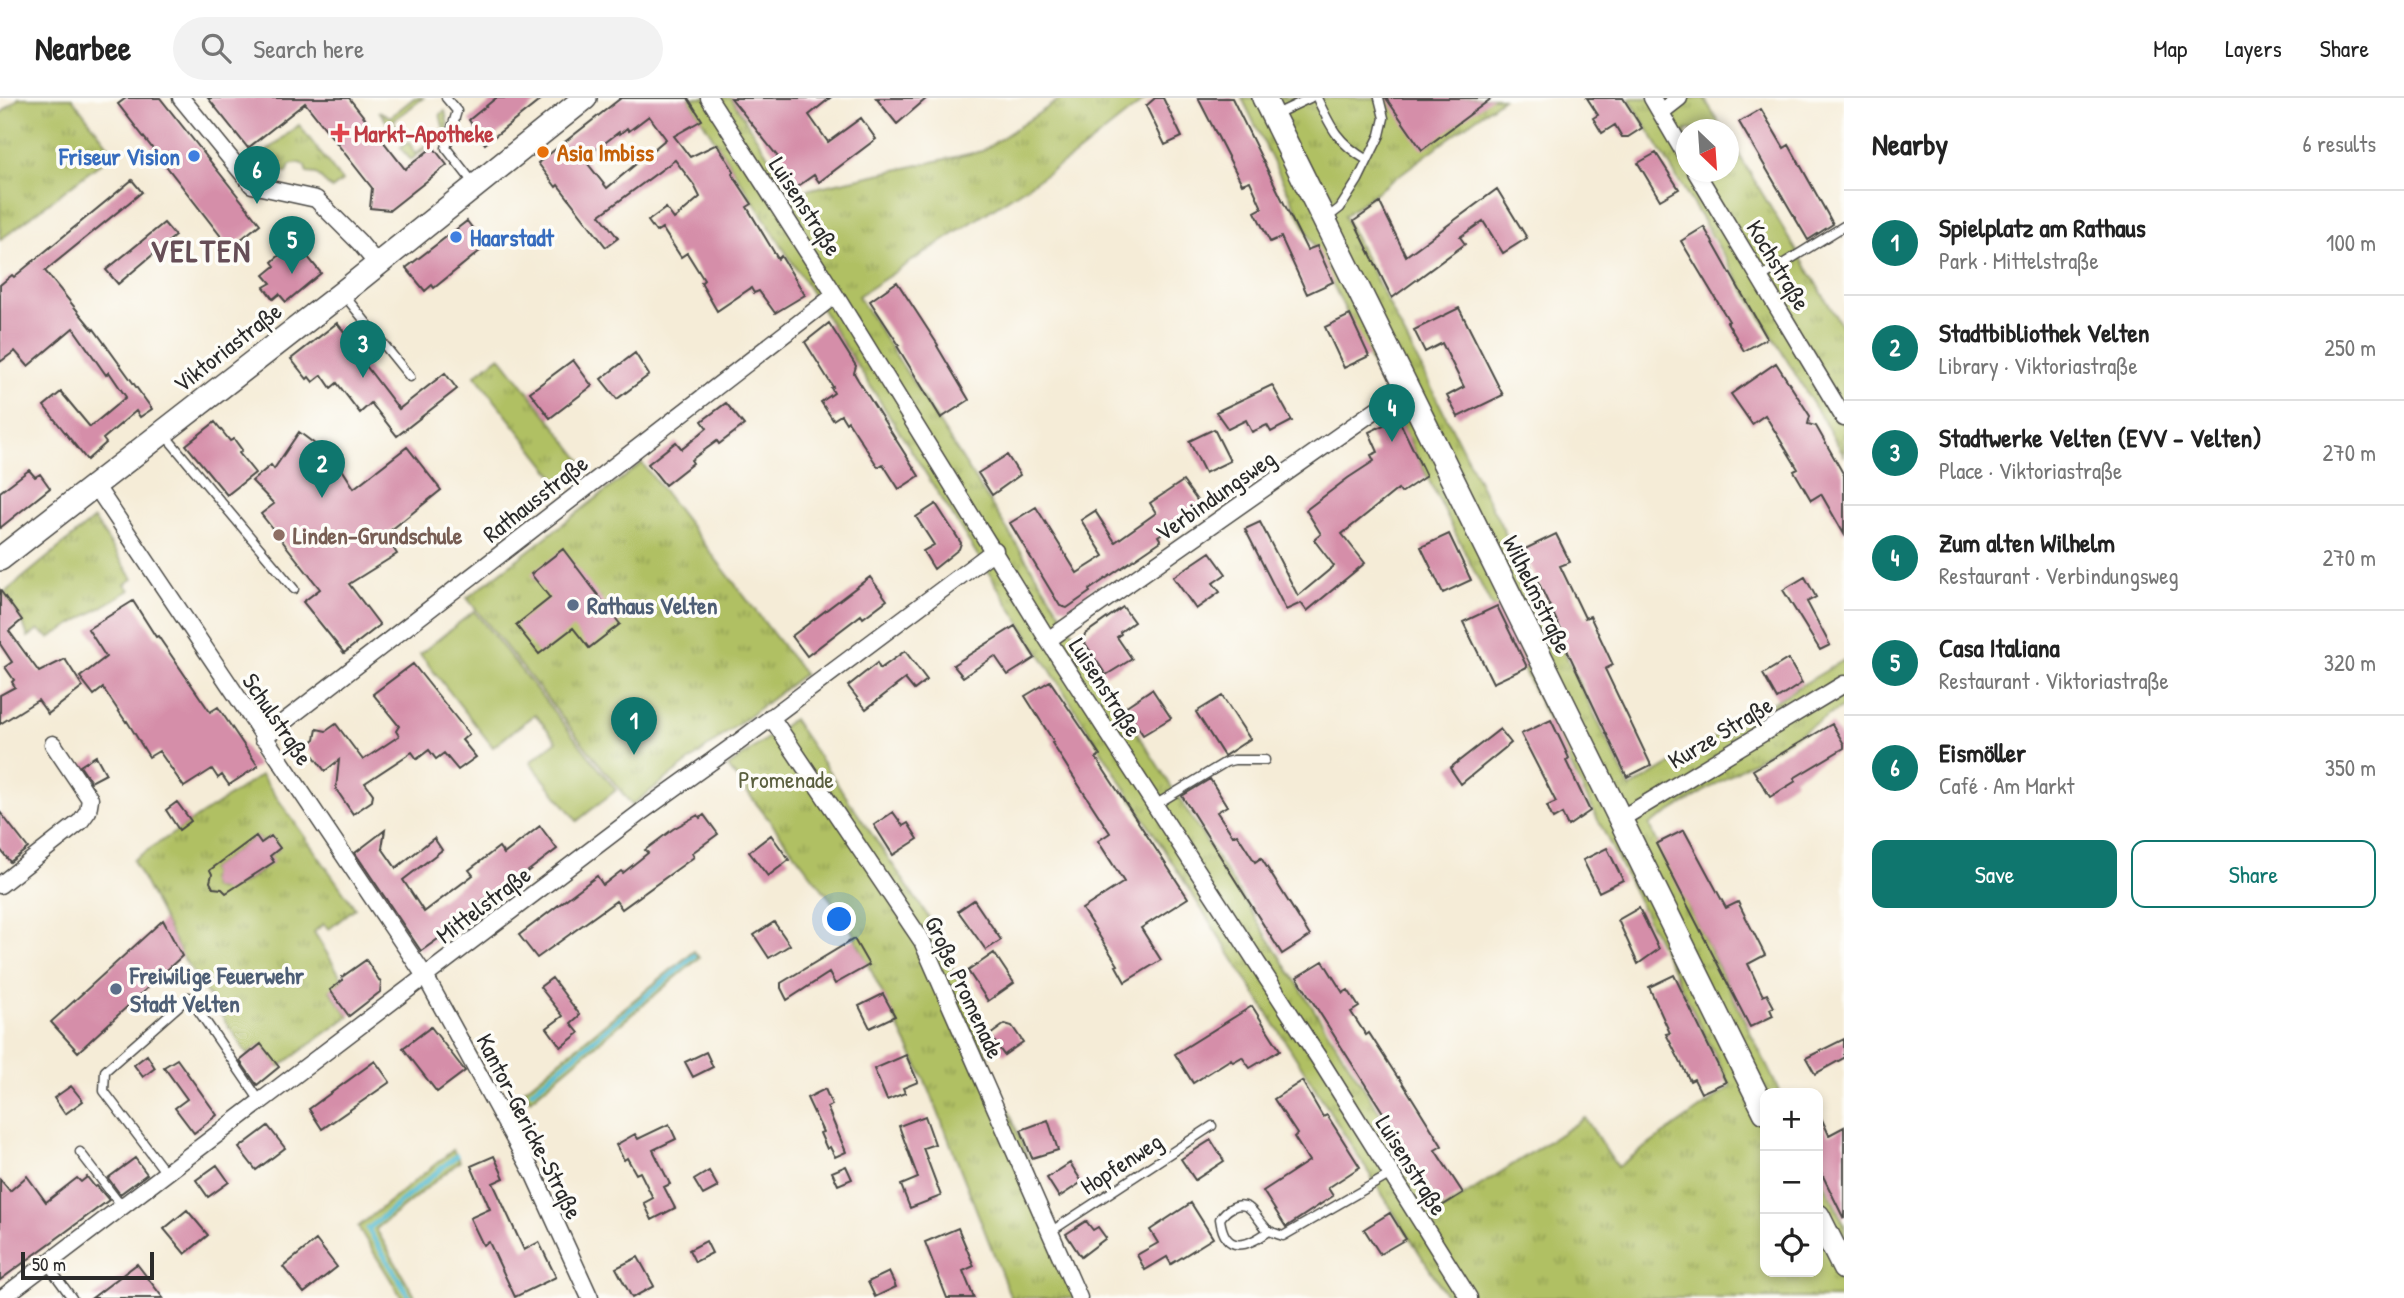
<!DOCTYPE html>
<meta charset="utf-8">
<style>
body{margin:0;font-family:"Patrick Hand",sans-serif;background:#f2f2f2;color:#222}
.controls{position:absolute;right:21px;bottom:21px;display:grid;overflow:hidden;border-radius:14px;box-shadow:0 4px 10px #0003}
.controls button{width:63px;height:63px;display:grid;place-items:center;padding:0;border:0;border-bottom:2px solid #e0e0e0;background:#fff;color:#222;font:35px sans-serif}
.compass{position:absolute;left:1676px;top:21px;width:63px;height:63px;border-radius:50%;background:#fff;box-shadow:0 4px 10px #0003;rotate:155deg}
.scale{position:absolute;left:21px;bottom:18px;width:133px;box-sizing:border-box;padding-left:7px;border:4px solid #2b2b2b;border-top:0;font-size:19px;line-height:24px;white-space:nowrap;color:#2b2b2b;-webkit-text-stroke:5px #fdfcf7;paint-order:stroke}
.you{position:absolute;left:840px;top:822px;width:24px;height:24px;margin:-18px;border:5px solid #fff;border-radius:50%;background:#1a73e8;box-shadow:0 0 0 10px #1a73e833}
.badge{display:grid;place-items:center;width:46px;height:46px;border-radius:50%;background:#0f766e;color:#fff;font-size:23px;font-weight:700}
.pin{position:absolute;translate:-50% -58px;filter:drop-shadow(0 2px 4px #0008)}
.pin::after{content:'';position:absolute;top:37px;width:24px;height:21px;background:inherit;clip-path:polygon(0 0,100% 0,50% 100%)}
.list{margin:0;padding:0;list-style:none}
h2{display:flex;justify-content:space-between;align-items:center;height:91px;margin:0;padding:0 28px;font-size:30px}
h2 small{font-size:23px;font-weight:400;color:#767676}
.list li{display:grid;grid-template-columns:46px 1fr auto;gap:21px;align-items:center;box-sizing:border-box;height:105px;padding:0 28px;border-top:2px solid #e0e0e0}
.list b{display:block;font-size:26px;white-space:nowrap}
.list p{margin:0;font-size:23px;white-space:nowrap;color:#767676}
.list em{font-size:23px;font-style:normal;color:#767676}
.actions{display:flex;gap:14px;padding:21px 28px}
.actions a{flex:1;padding:16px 0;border:2px solid #0f766e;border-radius:14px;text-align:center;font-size:24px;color:#0f766e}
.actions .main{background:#0f766e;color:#fff}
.icon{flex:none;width:38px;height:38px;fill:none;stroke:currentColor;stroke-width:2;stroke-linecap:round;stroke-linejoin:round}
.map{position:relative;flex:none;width:1844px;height:1200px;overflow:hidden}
header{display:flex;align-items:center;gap:42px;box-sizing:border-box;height:98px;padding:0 35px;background:#fff;border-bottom:2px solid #e0e0e0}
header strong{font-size:33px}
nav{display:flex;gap:38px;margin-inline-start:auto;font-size:24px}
.search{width:490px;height:63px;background:#f2f2f2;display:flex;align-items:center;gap:18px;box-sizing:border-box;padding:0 24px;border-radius:38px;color:#767676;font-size:26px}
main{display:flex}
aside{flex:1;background:#fff}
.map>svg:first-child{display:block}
</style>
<header>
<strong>Nearbee</strong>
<div class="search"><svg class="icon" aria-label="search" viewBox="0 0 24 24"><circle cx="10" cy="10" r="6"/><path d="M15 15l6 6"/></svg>Search here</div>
<nav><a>Map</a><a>Layers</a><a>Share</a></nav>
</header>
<main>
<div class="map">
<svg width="1844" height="1200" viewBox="0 0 1844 1200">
<defs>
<pattern id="grass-tufts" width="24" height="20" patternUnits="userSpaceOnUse" patternTransform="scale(1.75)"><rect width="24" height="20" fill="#b0c063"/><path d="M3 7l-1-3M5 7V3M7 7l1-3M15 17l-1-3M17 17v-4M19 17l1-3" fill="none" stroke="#8f9c52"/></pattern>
</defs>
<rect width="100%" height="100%" fill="#fdfcf7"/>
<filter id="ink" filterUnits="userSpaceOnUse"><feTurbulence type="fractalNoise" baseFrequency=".0143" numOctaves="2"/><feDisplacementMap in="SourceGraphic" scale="14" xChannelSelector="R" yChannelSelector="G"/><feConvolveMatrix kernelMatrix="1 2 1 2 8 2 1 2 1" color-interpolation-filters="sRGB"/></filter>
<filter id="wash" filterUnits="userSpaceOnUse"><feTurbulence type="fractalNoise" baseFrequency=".00686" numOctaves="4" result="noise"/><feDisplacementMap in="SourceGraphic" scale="28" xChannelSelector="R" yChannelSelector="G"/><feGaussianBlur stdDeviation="1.57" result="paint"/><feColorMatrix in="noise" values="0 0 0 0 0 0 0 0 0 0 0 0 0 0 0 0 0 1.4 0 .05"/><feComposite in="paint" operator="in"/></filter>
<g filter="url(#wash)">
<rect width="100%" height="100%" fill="#f5ecd7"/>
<path fill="url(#grass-tufts)" stroke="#6e7647" stroke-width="2" fill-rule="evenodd" d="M19 0H72L114 55 0 142V16Z
M414 0H423L393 23 401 33 396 37 379 13 390 19Z
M688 0H731L792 95 982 53 1062 0H1147L1074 58 858 198 1442 1112 1585 1020 1617 1069 1731 989 1398 320 1242 0H1503L1344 118 1533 490 1630 690 1844 562V608L1649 727 1780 995H1765V1174H1818V1072L1844 1126V1200H1448Z
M1629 0H1704L1723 31 1686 32V74H1728L1729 40 1844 232V357Z
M445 13 449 32 411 62 400 50 409 44 415 56 444 33 440 16Z
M299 27 342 83 332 91 316 76 307 75 305 68 300 65 290 67 287 75 251 66Z
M500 258 585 367 561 387 475 277Z
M642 365 804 576 632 707 467 500Z
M94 421 133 481 125 486 130 492 49 540 39 532 28 539 22 522 3 496Z
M793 621 938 833 1054 1127 1087 1200H1011L929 991 847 823 728 669Z
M261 677 355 810 329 831 323 826 314 834 343 882 330 893 349 918 279 969 261 947 247 956 182 858 133 762ZM256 738 261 745 271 739 279 749 278 752 270 757 273 764C257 775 233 800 212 789L210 781 213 777 210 772Z
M694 853 699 860 530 1002 524 992Z
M453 1052 460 1063 376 1131 416 1200H402L358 1129Z"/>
<path fill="#b0c063" stroke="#6e7647" stroke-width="2" d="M474 513 616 692 577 723 530 664 557 643 535 616 493 649 420 556Z"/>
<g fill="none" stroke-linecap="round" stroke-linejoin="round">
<path stroke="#56bcd3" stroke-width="5" d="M532 993 694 858
M410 1200 368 1131 456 1058"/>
</g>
<g id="blocks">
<path fill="#d58ea9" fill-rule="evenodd" d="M126 0H160L260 126 230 150 118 6Z
M208 0H349L405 71 433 49 447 67 390 112 370 110 372 90 305 5 248 50Z
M496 0H543L485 46 469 22Z
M621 0H688L702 22 674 38 690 59 717 46 734 73 732 76 752 106 747 109 778 161 781 158 805 197 775 215 759 193 754 195 751 190 717 213 701 185 704 182 687 155 681 159 662 130 656 134 648 123 666 110 674 121 700 99 694 87 675 62 600 117 618 140 606 149 558 87 556 89 538 65ZM649 18 666 41 607 90 584 61 619 34 620 36 627 30 629 33Z
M731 0H830L809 17 828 44 861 20 876 41 819 84 814 77 791 93 771 64 778 59Z
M876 0H927L897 26Z
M1155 0H1163L1182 39 1165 47 1146 8Z
M1198 0H1232L1307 152 1317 148 1333 184 1307 196 1281 139 1270 144 1255 114 1262 110 1250 83 1242 86Z
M1386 0H1492L1422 52Z
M1587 0H1623L1642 30 1628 39H1622L1615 27 1602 35 1593 20 1598 17Z
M1761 11 1784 50 1789 47 1833 126 1808 142 1739 24Z
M1656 55 1679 91 1660 102 1638 65Z
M132 82 142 94 45 173 93 232 94 231 152 311 140 319 136 313 103 341 106 345 87 362 44 308 61 294 90 329 126 299 109 274 106 277 73 230 28 268 15 253 0 264V187L12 177 14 179Z
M1497 91 1527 140 1503 155 1483 123 1460 139 1465 146 1392 200 1354 123 1380 105 1406 158Z
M467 123 486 148 434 190 432 187 425 193 406 170Z
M164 125 175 138 118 186 106 172Z
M1704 129 1767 240 1744 253 1727 224 1729 223 1681 143Z
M299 148 321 175 286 204 279 196 273 201 264 189 271 185 264 177 275 168 272 164 283 154 286 158Z
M897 184 938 247 937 248 969 302 941 320 897 248 899 247 870 203Z
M1459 210 1503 297 1458 319 1447 298 1464 289 1442 245 1425 254 1414 232Z
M1350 217 1369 258 1344 270 1325 229Z
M337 225 354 246 351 248 360 260 399 311 445 275 457 291 397 338 371 305 360 315 337 285 331 290 322 277 313 284 309 279 307 281 291 261Z
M829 225 856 268 854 275 858 282 919 378 899 391 883 366 878 369 848 323 846 325 841 317 833 322 821 304 834 295 831 290 833 289 805 244Z
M635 255 649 277 617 301 601 281Z
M573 262 592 288 550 320 530 294Z
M1776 265 1810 318 1808 326 1816 328 1844 377V436L1821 396 1811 402 1794 373 1798 371 1765 317 1752 326 1731 296Z
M1272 287 1292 323 1271 334 1267 327 1252 334 1246 322 1228 331 1216 314Z
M726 305 744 327 719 346 717 343 691 362 693 365 665 387 648 366 676 344 682 351 707 330 702 323Z
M1398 320 1426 378 1401 395 1398 391 1342 436 1365 465 1307 513 1301 505 1286 512 1245 431 1260 424 1298 498 1334 468 1314 442 1321 436 1306 412 1348 380 1374 363 1371 357 1378 354 1369 334Z
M215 324 230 343 234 341 242 352 239 355 255 375 227 397 186 347Z
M1214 331 1230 363 1205 375 1189 343Z
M299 334 336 362 354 390 407 349 441 392 385 437 397 456 349 486 380 527 344 555 303 504 320 491 261 416 274 406 252 383 271 367 274 371Z
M1007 357 1020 377 992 397 978 375Z
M29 372 35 379 40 376 50 390 0 430V394Z
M1183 383 1201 408 1158 438 1161 443 1089 492 1090 494 1067 510 1060 508 1010 425 1036 409 1077 475 1104 458 1081 422 1095 413 1115 444 1156 415 1150 405Z
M936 406 961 445 959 451 934 471 923 453 934 447 916 419Z
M1449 436 1471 482 1443 495 1421 449Z
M1556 436 1570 464 1560 468 1585 520 1590 518 1613 567 1605 571 1651 667 1627 679 1558 533 1561 532 1523 452Z
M563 451 620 526 589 550 573 530 539 556 516 527 550 500 531 476Z
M1210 454 1226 476 1213 485 1220 494 1196 511 1173 479Z
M870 479 887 502 863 520 861 517 807 558 792 538Z
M1805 479 1816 499 1807 504 1830 547 1820 552 1783 492Z
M0 492 22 522 9 533 39 574 65 561 83 589 48 616 38 602 0 626V597L15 589 12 584 14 582 5 569 12 564 0 546Z
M133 503 156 539 158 538 210 614 218 609 258 668 229 687 222 677 218 680 212 671 184 689 159 653 149 659 127 623 126 624 103 590 94 597 80 579 106 559 88 531Z
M1497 508 1527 569 1493 585 1463 524Z
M1123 509 1134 524 1120 534 1121 536 1117 539 1132 561 1106 577 1083 542 1085 536Z
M1015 528 1035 560 1008 577 995 558 963 579 953 567Z
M905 553 927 582 914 592 905 581 866 611 848 588 877 565 880 571Z
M1788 561 1802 585 1777 601 1763 576Z
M413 566 469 636 462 642 476 659 458 672 444 655 436 661 429 652 417 661 412 654 365 685 373 696 372 703 353 716 336 691 339 662 325 673 306 648 315 641 317 631 326 633 336 626 363 662 399 638 396 633 399 628 373 596Z
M1050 583 1100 657 1096 660 1188 800 1141 830 1161 862 1125 884 1116 868 1118 867 1082 811 1124 784 1098 743 1110 735 1071 675 1052 645 1054 644 1025 598Z
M1152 591 1171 620 1143 637 1125 609Z
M1222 598 1250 641 1224 658 1196 614Z
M1551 622 1569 660 1566 663 1590 713 1568 728 1562 716 1553 721 1547 708 1556 704 1521 636Z
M1832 626 1844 646V650L1794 680 1796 683 1770 699 1753 672Z
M1500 631 1511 645 1461 686 1450 670Z
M96 658 106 676 91 684 80 668Z
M1210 681 1227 708 1217 714 1233 738 1237 736 1255 764 1261 760 1310 838 1282 856 1182 698Z
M177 704 191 723 179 732 166 712Z
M0 714 28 750 10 764 0 751Z
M893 714 903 728 908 725 918 741 893 757 874 727Z
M698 717 700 720 704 717 718 736 692 755 694 759 622 811 616 803 537 860 519 837 597 778 603 787 621 773 623 775 648 755 645 752 673 731Z
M540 728 557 751 502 793 499 790 473 810 476 814 421 853 355 755 385 732 382 750 396 770 434 740 442 752 403 782 424 814 473 777 469 772 499 749 504 756Z
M1684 732 1726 810 1738 804 1765 857 1748 866 1763 898 1767 896 1774 909 1770 911 1773 918 1750 929 1656 746Z
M771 737 789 762 768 778 749 754Z
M256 738 261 745 271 738 280 750 270 758 274 764 226 795 222 791 213 790 210 784 212 776 210 772Z
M1607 750 1623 782 1599 794 1583 762Z
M974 802 1001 842 986 852 958 813Z
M1639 810 1659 851 1638 866 1618 822Z
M163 822 182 858 78 954 51 924Z
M774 824 790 847 769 860 754 837Z
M854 841 869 867 835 886 829 875 787 902 781 890V885Z
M994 855 1014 885 988 903 968 873Z
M366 862 381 885 380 894 349 918 330 892 343 882 342 879Z
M1323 863 1343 895 1348 892 1359 909 1351 914 1366 937 1369 935 1398 980 1399 979 1442 1048 1435 1052 1463 1095 1442 1108 1394 1036 1396 1035 1297 879Z
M1674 877 1726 984 1701 995 1694 981 1690 983 1666 936 1670 935 1649 889Z
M552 880 580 917 571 925 579 935 561 949 547 930 563 918 540 889Z
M883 896 895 918 870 930 859 908Z
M1252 908 1280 952 1250 970 1242 959 1233 964 1231 961 1193 985 1175 956Z
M1005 926 1012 928 1023 944 1004 957 990 937Z
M431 929 465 973 437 994 403 950Z
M1844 941V960L1815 976 1806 960Z
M261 946 279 969 257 987 240 963Z
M706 954 713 969 693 979 685 964Z
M147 957 155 970 143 979 134 967Z
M906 957 918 984 903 990 905 995 887 1002 874 971Z
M177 961 217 1017 194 1035 175 1010 187 1001 164 969Z
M375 963 390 984 322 1031 309 1011Z
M1302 983 1323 1019 1327 1017 1360 1069 1328 1090 1333 1098 1286 1129 1263 1093 1309 1063 1294 1039 1297 1036 1274 1001Z
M71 988 83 1003 65 1016 54 1000Z
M825 991 832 1007 827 1009 846 1054 835 1059 830 1049 827 1051 820 1035 823 1034 807 1000Z
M1818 1013 1829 1037 1844 1029V1121L1818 1068Z
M925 1018 935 1046 923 1050 941 1098 910 1110 901 1087 918 1080 899 1028Z
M1048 1022 1058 1052 1032 1060 1021 1032Z
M669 1026 676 1041 653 1052 670 1086 664 1089 675 1110 652 1122 644 1105 653 1100 640 1074 636 1076 627 1060 624 1062 616 1047 635 1036 638 1041Z
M268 1028 285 1050 256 1072 239 1050Z
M1211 1042 1224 1063 1195 1082 1181 1061Z
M494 1058 504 1080 493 1085 524 1152 539 1144 556 1179 515 1199 489 1144 483 1147 470 1120 490 1111 471 1068Z
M135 1060 147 1076 120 1096 108 1080Z
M1070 1065 1082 1084 1059 1099 1047 1080Z
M217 1067 229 1084 208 1099 196 1082Z
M846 1068 852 1081 838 1087 832 1074Z
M709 1073 718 1089 703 1097 694 1082Z
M27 1078 46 1104 77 1080 81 1084 87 1079 95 1089 97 1088 109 1102 0 1182V1081L10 1093Z
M1191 1105 1213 1140 1171 1166 1167 1159 1145 1172 1137 1157 1158 1145 1150 1132Z
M187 1112 208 1137 185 1156 164 1131Z
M1390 1115 1406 1141 1380 1156 1364 1131Z
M1086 1123 1093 1132 1098 1129 1106 1140 1081 1159 1066 1136Z
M958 1130 974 1168 963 1173 974 1200H947L925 1144Z
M316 1142 337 1169 304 1195 283 1169Z
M706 1143 712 1155 695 1164 689 1152Z
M638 1159 654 1188 632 1200 616 1170Z
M137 1166 163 1200H92Z
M889 1174 896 1189 875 1199 868 1184Z"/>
</g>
</g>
<g filter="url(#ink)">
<use href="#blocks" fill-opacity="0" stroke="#494845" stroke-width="2"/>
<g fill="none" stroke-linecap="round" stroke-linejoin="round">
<g stroke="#494845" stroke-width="11">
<path id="lane" d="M446 0 457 13 446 50 475 87
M1317 0C1331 30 1338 45 1367 62
M1274 17 1310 0
M1327 120 1340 110 1358 82 1380 37 1384 20 1379 0
M1760 180 1844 128
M344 197 410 279
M164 336 294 491
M1155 707 1226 664 1234 662H1265
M80 1054 122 1109
M166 1075 104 993 105 973 189 899 260 1003
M1269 1133C1247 1149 1225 1157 1220 1121 1223 1116 1227 1112 1233 1109 1251 1101 1256 1121 1267 1131 1272 1135 1278 1136 1283 1138L1391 1076
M1050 1134 1212 1028
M47 1166 72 1200"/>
</g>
<g stroke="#494845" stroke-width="19">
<path id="street" d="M181 0 252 87 316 101 359 144 377 166
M709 0 835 197 1048 542 1318 959 1469 1200
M1652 0 1686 58
M1661 14 1679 0
M1696 74 1844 320
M95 387 425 878 534 1077 590 1200
M1048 542 1407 290
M771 619 922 843 1079 1200
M263 640 835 197
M1619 722 1844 586
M0 787 80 724 88 713 90 701 53 646
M2 1200 641 714 740 643 995 452"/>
</g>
<g stroke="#494845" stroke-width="26">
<path id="secondary" d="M1264 0 1765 1014
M0 461 342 195 585 0
M1818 1118 1844 1170"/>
</g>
<use href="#lane" stroke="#fff" stroke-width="8"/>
<use href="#street" stroke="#fff" stroke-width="16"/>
<use href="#secondary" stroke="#fff" stroke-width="23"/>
</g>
</g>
<path fill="#e0444e" stroke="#fdfcf7" stroke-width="2.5" d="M336.5 24.5h7v7h7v7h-7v7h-7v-7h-7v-7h7z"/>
<circle fill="#e8710a" stroke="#fdfcf7" stroke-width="2.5" cx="543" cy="54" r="7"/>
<g fill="#3f7fe0" stroke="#fdfcf7" stroke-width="2.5">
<circle cx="194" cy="58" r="7"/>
<circle cx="456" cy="139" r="7"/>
</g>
<circle fill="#8d6e63" stroke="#fdfcf7" stroke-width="2.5" cx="279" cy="437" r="7"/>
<g fill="#5c6f8a" stroke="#fdfcf7" stroke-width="2.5">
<circle cx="573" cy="507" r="7"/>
<circle cx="116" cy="891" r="7"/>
</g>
<g text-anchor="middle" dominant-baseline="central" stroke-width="7" stroke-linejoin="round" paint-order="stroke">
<g font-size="24" font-weight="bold" fill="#be3a42" stroke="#fdfcf7" text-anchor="start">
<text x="354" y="35">Markt-Apotheke</text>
</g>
<g font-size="24" font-weight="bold" fill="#c56008" stroke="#fdfcf7" text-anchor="start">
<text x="557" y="54">Asia Imbiss</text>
</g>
<g font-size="24" font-weight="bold" fill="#366cbe" stroke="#fdfcf7" text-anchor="end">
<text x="180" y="58">Friseur Vision</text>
<text x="470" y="139" text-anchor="start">Haarstadt</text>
</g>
<g font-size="24" fill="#2b2b2b" stroke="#fdfcf7">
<text transform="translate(806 108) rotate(57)">Luisenstraße</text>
<text transform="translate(1779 167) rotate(59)">Kochstraße</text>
<text transform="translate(227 249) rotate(-38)">Viktoriastraße</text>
<text transform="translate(1215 397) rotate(-35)">Verbindungsweg</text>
<text transform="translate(535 400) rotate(-38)">Rathausstraße</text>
<text transform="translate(1538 496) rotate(64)">Wilhelmstraße</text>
<text transform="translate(1106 589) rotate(57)">Luisenstraße</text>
<text transform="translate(278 621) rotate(56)">Schulstraße</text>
<text transform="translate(1720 634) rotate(-31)">Kurze Straße</text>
<text transform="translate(483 806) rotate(-37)">Mittelstraße</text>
<text transform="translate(965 889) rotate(65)">Große Promenade</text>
<text transform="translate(530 1028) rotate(63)">Kantor-Gericke-Straße</text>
<text transform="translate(1121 1065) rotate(-33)">Hopfenweg</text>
<text transform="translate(1412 1067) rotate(58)">Luisenstraße</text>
</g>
<g font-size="24" font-weight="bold" fill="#785e54" stroke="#fdfcf7" text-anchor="start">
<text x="293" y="437">Linden-Grundschule</text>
</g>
<g font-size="24" font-weight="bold" fill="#4e5e75" stroke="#fdfcf7" text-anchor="start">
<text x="587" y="507">Rathaus Velten</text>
<text x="130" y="877">Freiwilige Feuerwehr<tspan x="130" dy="28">Stadt Velten</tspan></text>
</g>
<g font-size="24" fill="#5a5f3f" stroke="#fdfcf7">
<text x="786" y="681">Promenade</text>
</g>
<g font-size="32" font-weight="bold" letter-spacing="2" fill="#664e57" stroke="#fdfcf7">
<text x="201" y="152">VELTEN</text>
</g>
</g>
</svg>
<div class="controls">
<button>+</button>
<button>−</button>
<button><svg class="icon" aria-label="locate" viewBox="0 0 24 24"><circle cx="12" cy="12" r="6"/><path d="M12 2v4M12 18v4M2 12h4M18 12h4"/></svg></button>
</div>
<svg class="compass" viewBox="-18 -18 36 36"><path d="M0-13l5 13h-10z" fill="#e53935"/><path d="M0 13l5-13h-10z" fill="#767676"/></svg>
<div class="scale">50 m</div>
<div class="you"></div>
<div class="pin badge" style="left:634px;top:657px">1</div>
<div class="pin badge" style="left:322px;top:400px">2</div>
<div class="pin badge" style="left:363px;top:280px">3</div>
<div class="pin badge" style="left:1392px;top:344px">4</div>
<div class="pin badge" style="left:292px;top:176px">5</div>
<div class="pin badge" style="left:257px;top:106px">6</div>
</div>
<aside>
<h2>Nearby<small>6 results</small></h2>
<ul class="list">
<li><span class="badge">1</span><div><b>Spielplatz am Rathaus</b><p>Park · Mittelstraße</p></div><em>100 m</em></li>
<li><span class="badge">2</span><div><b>Stadtbibliothek Velten</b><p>Library · Viktoriastraße</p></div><em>250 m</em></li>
<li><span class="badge">3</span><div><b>Stadtwerke Velten (EVV - Velten)</b><p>Place · Viktoriastraße</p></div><em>270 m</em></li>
<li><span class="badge">4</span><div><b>Zum alten Wilhelm</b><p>Restaurant · Verbindungsweg</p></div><em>270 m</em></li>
<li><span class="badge">5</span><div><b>Casa Italiana</b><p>Restaurant · Viktoriastraße</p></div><em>320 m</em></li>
<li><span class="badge">6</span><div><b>Eismöller</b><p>Café · Am Markt</p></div><em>350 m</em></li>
</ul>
<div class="actions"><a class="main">Save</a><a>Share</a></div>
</aside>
</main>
